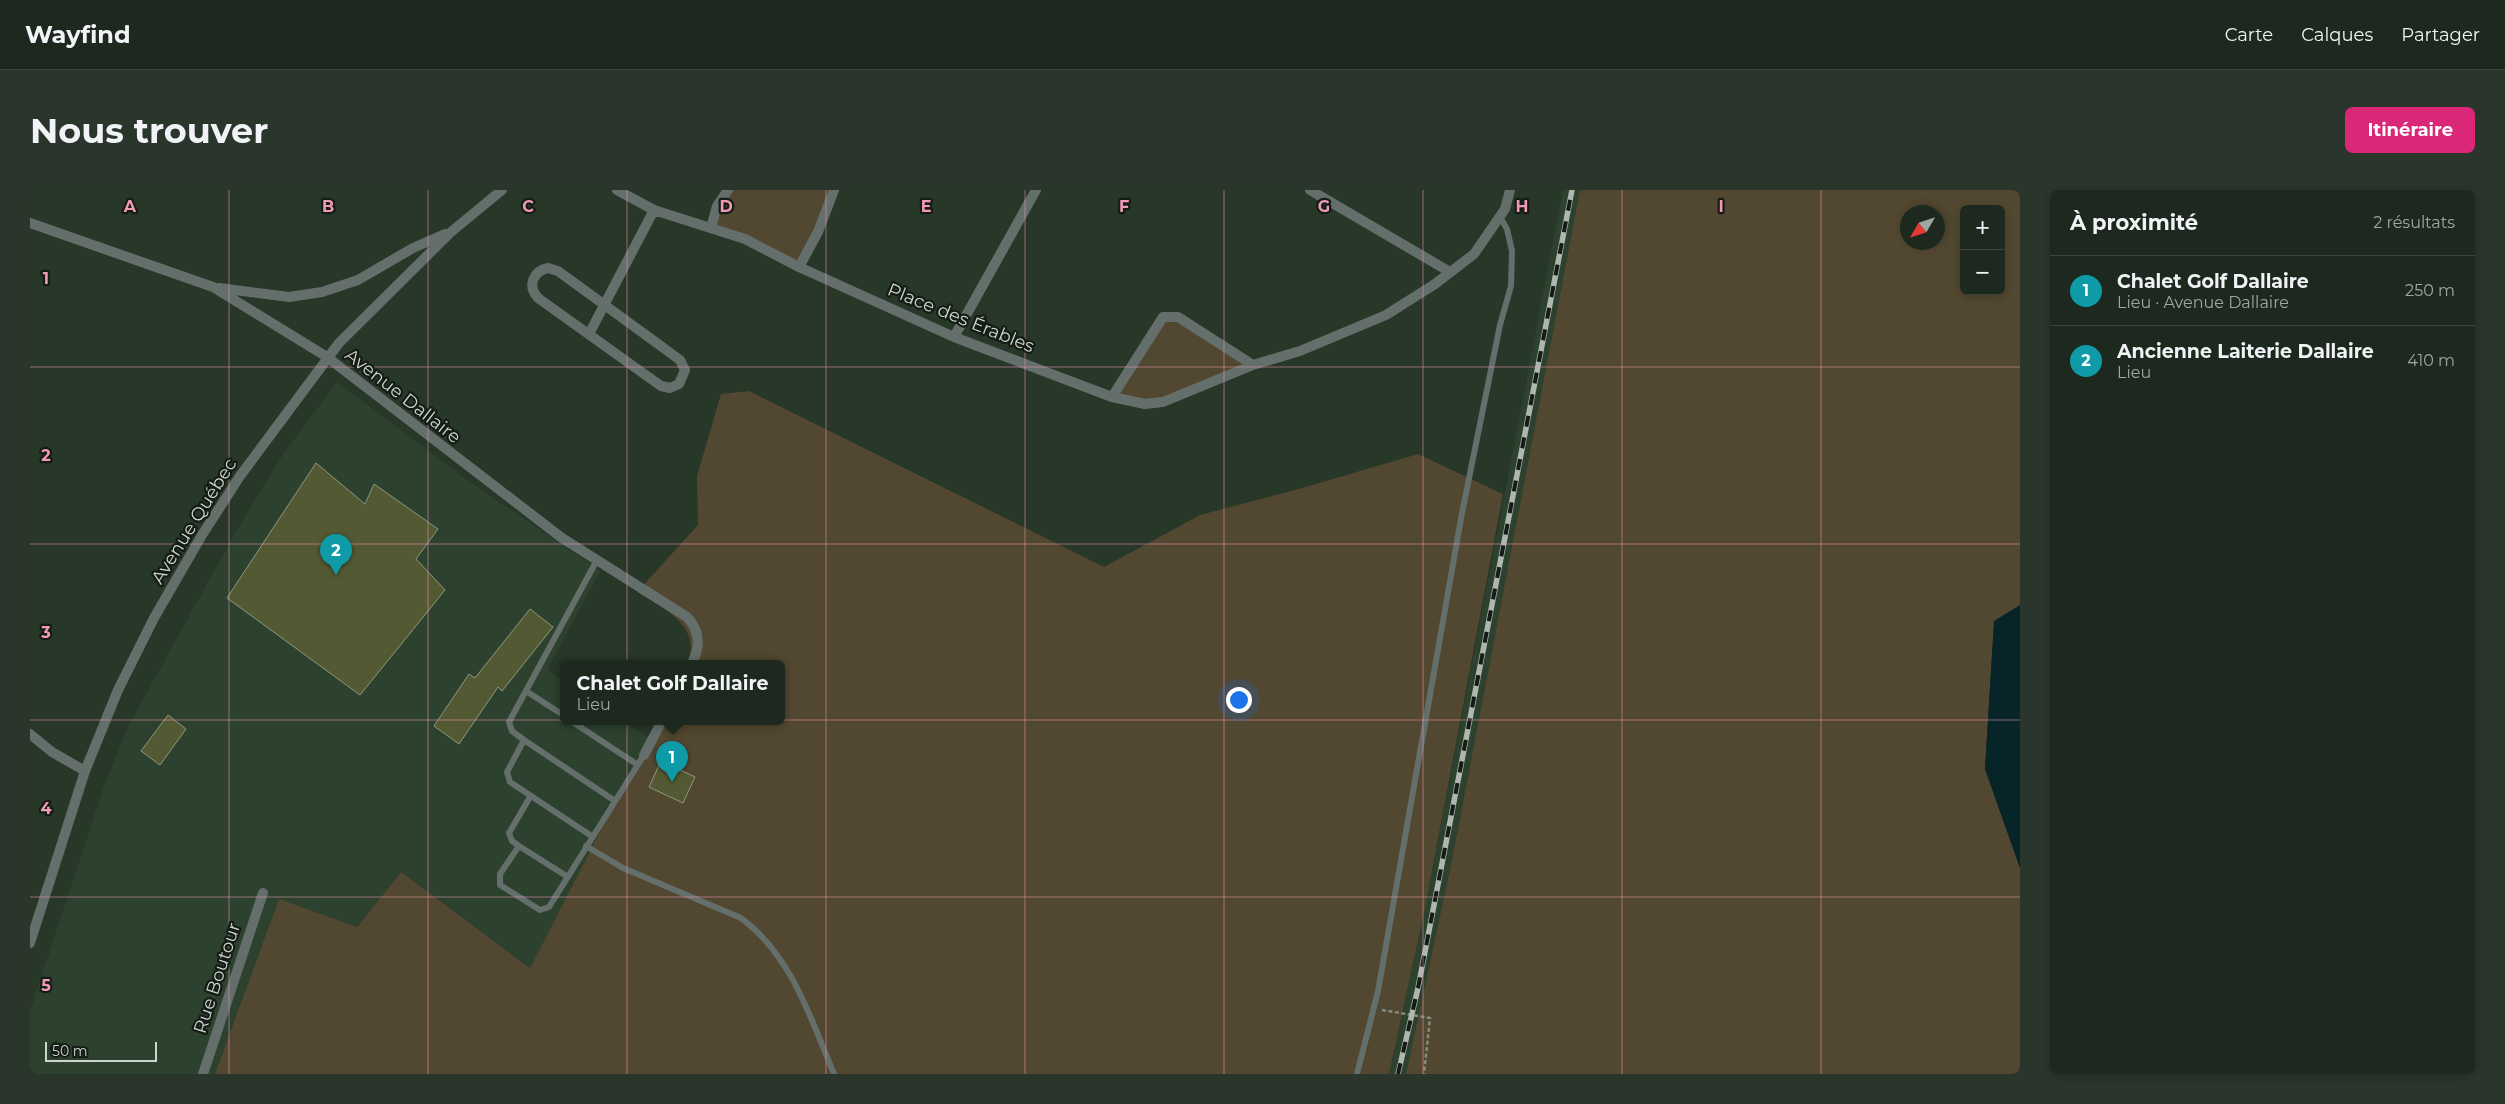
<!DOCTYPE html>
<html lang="fr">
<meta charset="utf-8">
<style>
body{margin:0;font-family:Montserrat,sans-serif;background:#2a352b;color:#f1f3f6}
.controls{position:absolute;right:15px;top:15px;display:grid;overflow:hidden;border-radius:8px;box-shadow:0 2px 8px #0003}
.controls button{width:45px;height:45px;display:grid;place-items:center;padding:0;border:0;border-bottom:1px solid #3b453c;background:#1d291e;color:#f1f3f6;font:25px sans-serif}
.compass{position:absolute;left:1870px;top:15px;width:45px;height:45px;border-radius:50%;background:#1d291e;box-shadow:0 2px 8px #0003;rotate:231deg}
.scale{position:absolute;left:15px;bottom:12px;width:112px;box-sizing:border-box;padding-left:5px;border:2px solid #ccd5cc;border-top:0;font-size:14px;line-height:18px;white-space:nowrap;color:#ccd5cc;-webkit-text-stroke:4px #151c16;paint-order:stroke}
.you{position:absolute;left:1208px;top:509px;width:18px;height:18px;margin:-12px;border:4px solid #fff;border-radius:50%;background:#1a73e8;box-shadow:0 0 0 8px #1a73e833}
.badge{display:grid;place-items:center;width:32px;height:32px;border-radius:50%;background:#db2777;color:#fff;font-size:16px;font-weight:700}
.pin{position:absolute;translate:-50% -41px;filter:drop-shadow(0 1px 2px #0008)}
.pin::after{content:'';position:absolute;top:26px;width:18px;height:15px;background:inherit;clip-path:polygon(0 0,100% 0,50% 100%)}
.popup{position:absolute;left:530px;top:470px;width:225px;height:65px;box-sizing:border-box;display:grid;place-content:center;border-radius:8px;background:#1d291e;filter:drop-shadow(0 1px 4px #0005);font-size:16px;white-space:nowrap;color:#a0a6a4}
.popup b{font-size:19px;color:#f1f3f6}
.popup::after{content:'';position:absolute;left:50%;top:100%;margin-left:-10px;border:10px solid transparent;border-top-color:#1d291e}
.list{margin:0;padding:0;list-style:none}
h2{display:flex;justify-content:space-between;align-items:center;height:65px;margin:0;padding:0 20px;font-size:21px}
h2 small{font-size:16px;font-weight:400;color:#a0a6a4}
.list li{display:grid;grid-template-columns:32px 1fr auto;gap:15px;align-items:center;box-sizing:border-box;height:70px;padding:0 20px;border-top:1px solid #3b453c}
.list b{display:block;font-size:19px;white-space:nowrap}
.list p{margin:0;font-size:16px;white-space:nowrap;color:#a0a6a4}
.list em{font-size:16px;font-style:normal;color:#a0a6a4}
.map{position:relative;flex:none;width:1990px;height:884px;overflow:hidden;border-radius:8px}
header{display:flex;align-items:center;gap:30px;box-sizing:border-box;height:70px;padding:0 25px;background:#1d291e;border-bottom:1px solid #3b453c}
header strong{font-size:24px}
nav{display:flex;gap:28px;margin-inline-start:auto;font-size:18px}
.intro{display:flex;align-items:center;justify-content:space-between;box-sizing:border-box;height:120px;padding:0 30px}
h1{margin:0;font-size:35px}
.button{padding:12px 22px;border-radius:8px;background:#db2777;color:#fff;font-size:18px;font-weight:700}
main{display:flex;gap:30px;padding:0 30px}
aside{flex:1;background:#1d291e;border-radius:8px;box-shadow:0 2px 8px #0003}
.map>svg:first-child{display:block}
</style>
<header>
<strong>Wayfind</strong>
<nav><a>Carte</a><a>Calques</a><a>Partager</a></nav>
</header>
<div class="intro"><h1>Nous trouver</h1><a class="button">Itinéraire</a></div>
<main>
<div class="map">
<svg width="1990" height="884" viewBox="0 0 1990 884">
<rect width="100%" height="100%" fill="#273728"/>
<path fill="#2c422e" d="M1533 0H1550L1422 670 1376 884H1359L1394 723Z
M307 192 437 290 570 381 517 480 533 491V531H593L618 548 500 778 371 682 327 737 194 858 185 884H0V822L73 599 98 537 205 343 254 263Z"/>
<path fill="#524730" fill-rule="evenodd" d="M698 0H804L769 77 681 38Z
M1550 0H1990V415L1964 432 1955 579 1990 678V884H1376L1422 670ZM1934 19H1971V101H1934ZM1878 22H1908V52H1878Z
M1133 127H1148L1223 175 1133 212 1082 207Z
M719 201 1074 377 1170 325 1272 298 1388 264 1473 304 1394 723 1359 884H185L249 709 327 737 371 682 500 778 627 531H751V473H657C673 437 633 417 607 402L668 335 667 286 691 204Z"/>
<path fill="#072529" d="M1990 415V678L1955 579 1964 431Z"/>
<path fill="#535932" stroke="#92977f" d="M286 273 335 314 344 294 408 339 386 369 415 400 330 505 197 408Z
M500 419 523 437 472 501 468 497 429 554 404 536 439 484 445 488Z
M138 525 156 539 130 575 111 561Z
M631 571 665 587 653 613 619 597Z"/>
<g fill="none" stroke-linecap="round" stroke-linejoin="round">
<path stroke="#818d82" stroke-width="2.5" stroke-dasharray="4 2.5" stroke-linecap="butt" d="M1352 820 1400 828 1394 884"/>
<path stroke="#646f6c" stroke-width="6" d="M496 501 533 525
M541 531 608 575
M494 550 585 611
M500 607 479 643 482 651 489 656 470 684V695L510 720 519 717 614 565
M563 647 480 592 477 582 494 550 482 541 479 532 567 370
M489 656 538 687
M556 656 593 678 711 728C762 766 780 827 804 884
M1327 884 1348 801 1432 323 1470 135 1481 96 1482 61 1477 39 1470 27"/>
<path stroke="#646f6c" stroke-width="10" d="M587 0 624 20 715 49 769 77 924 147 1082 207 1115 214 1133 212 1223 175 1270 161 1356 125 1405 94 1444 64 1475 19 1480 0
M1280 0 1420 82
M681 38 687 16 698 0
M769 77 788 42 804 0
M518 78 528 81 650 170 655 180 649 194 640 198 631 196 508 108C497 96 503 81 518 78Z
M559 144 624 20
M924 147 1006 0
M297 167 532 348 657 427C670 441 671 456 662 473
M1082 207 1133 127H1148L1223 175
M0 544 22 562 55 581
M614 565 632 531
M173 884 233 703"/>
<path stroke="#646f6c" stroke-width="10" d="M0 33 183 97 297 167
M189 98 259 107 292 102 328 90 383 58 415 44
M0 753 55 581 88 500 124 428 172 345 210 286 309 153 421 42 472 0"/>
<g stroke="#adb7ad" stroke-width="5.5">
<path id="rail" d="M1368 884 1388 798 1542 0"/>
</g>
<use href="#rail" stroke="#151c16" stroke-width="4" stroke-dasharray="11" stroke-linecap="butt"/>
</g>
<path fill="none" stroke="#f09ab6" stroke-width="1" stroke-opacity="0.55" d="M199 0V884M398 0V884M597 0V884M796 0V884M995 0V884M1194 0V884M1393 0V884M1592 0V884M1791 0V884M0 177H1990M0 354H1990M0 530H1990M0 707H1990"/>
<g text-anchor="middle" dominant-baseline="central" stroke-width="4.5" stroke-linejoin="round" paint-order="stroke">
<g font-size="18" fill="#ccd5cc" stroke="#151c16">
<text transform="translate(931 128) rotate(22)">Place des Érables</text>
<text transform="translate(373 206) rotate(38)">Avenue Dallaire</text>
<text transform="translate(164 331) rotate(-58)">Avenue Québec</text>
<text transform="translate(187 788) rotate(-72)">Rue Boutour</text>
</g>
</g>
<g font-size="16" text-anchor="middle" font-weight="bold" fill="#f09ab6" stroke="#151c16" stroke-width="4.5" stroke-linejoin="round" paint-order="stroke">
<text x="100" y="22">A</text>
<text x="298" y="22">B</text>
<text x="498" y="22">C</text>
<text x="696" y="22">D</text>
<text x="896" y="22">E</text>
<text x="1094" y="22">F</text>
<text x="1294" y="22">G</text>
<text x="1492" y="22">H</text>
<text x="1691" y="22">I</text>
<text x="16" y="94">1</text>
<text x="16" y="271">2</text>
<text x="16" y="448">3</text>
<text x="16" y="624">4</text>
<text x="16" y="801">5</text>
</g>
</svg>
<div class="controls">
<button>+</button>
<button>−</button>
</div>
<svg class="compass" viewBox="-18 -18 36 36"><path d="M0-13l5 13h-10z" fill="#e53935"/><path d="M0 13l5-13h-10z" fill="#a0a6a4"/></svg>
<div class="scale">50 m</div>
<div class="you"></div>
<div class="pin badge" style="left:642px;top:592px;background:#0f9aa8">1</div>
<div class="popup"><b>Chalet Golf Dallaire</b>Lieu</div>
<div class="pin badge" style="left:306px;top:385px;background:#0f9aa8">2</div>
</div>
<aside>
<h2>À proximité<small>2 résultats</small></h2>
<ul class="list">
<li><span class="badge" style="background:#0f9aa8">1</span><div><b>Chalet Golf Dallaire</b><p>Lieu · Avenue Dallaire</p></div><em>250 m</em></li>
<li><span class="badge" style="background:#0f9aa8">2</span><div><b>Ancienne Laiterie Dallaire</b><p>Lieu</p></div><em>410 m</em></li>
</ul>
</aside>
</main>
